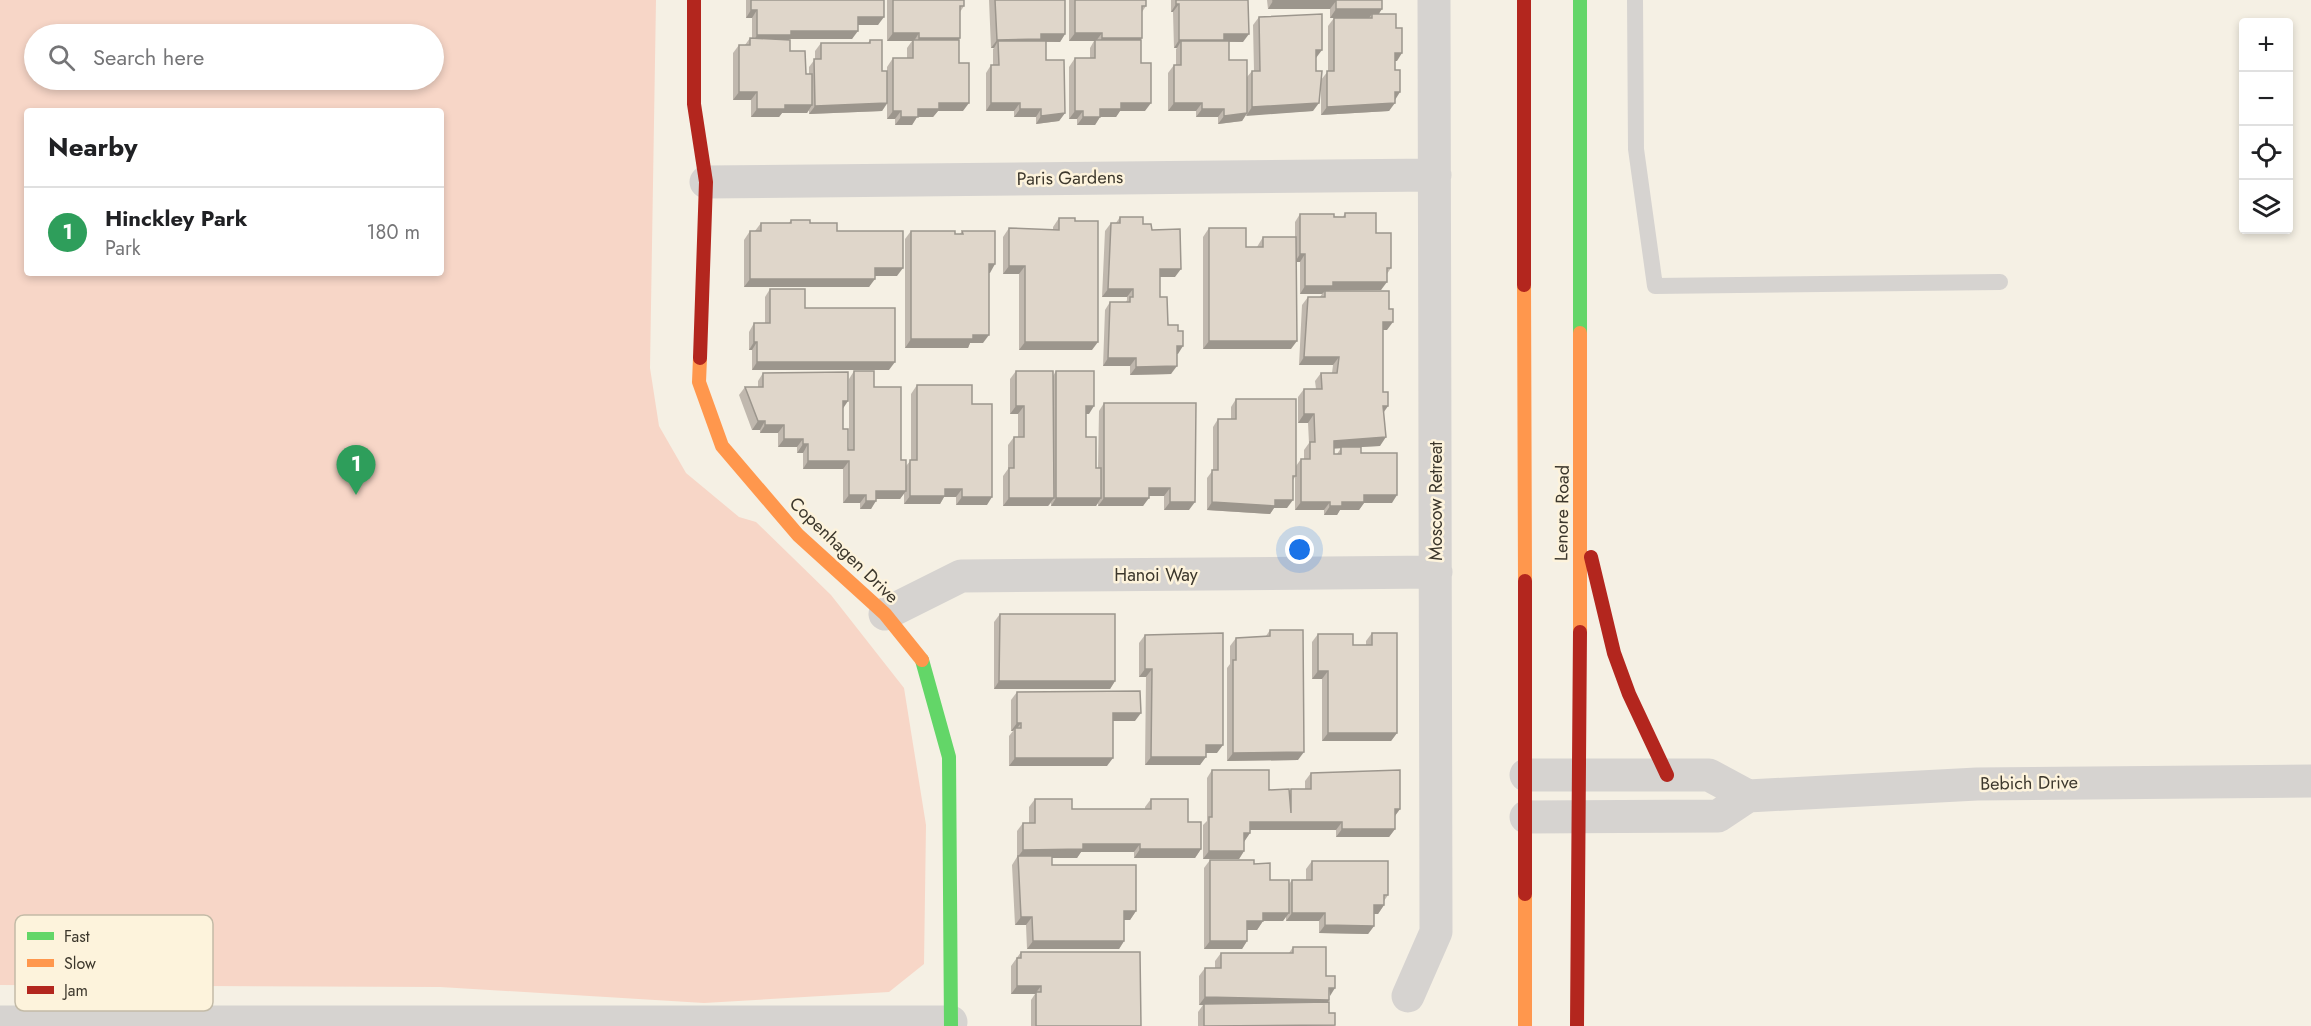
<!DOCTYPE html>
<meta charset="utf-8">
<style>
body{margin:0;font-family:Jost,sans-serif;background:#f2f2f2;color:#202124}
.controls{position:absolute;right:18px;top:18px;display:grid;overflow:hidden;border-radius:6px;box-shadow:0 3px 9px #0003}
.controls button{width:54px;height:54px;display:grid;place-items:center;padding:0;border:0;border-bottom:2px solid #e0e0e0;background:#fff;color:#202124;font:30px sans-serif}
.you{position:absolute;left:1300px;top:550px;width:21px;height:21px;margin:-15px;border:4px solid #fff;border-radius:50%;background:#1a73e8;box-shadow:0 0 0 9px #1a73e833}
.badge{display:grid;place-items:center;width:39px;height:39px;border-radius:50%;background:#7c3aed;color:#fff;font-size:20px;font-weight:700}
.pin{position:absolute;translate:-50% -50px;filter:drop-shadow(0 2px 3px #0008)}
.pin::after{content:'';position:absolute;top:32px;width:21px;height:18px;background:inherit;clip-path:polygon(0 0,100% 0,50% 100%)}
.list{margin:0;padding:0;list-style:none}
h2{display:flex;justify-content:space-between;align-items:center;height:78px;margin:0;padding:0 24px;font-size:26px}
h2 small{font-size:20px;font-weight:400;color:#757577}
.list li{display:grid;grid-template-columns:39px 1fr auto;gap:18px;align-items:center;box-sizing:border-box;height:90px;padding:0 24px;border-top:2px solid #e0e0e0}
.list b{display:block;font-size:22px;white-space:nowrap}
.list p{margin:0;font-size:20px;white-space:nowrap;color:#757577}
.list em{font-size:20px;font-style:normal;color:#757577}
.icon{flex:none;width:33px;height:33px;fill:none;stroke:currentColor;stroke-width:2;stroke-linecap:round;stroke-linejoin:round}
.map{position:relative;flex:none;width:2311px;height:1026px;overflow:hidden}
.search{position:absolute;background:#fff;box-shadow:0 3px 9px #0003;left:24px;top:24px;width:420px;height:66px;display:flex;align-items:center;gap:15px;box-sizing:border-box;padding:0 21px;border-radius:33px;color:#757577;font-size:22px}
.panel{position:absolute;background:#fff;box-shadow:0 3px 9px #0003;left:24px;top:108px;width:420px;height:168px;border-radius:6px}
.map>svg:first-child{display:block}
</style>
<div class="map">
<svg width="2311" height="1026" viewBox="0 0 2311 1026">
<rect width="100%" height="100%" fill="#f5f0e4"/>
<path fill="#f7d6c7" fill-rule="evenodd" d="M0 0H656L650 368 659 426 686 473 739 517 756 522 831 595 904 688 926 825 924 964 889 992 704 1003 440 987 0 985ZM34 34H434V80H34ZM27 111H441V273H27Z"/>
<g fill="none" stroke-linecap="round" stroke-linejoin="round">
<path stroke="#d6d3d0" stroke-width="16" d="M1635 0 1636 149 1655 286 2000 282"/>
<path stroke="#d6d3d0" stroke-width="33" d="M706 182 1435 175
M885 614 961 576 1436 572
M1526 775H1709L1748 796 1977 784 2311 781
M1526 817 1718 816 1748 796
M1408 996 1436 932 1434 0
M0 1022H951"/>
<path stroke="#63d668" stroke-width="14" d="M1580 0V333
M922 660 949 757 951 1026"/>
<path stroke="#ff974d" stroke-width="14" d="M1524 285 1525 581
M700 358 699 382 722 446 798 535 885 614 922 660
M1580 632V333
M1525 894V1026"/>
<path stroke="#b3261e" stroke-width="14" d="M694 0V104L706 182 700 358
M1524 0V285
M1591 557 1614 653 1629 694 1667 775
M1525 581V894
M1577 1026 1580 632"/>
</g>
<path fill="#c0b8ae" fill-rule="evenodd" d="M746 0H884L878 25H858L852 39H789L790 51 806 74H809V67L815 59V51L821 43H868L870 40 882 71H887V67L893 58H907V48L912 41H887V0H964V6L960 12 958 40 959 63 963 111H938L933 117H917L912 125H895V119H887V104L882 111 809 114V110L807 113H782L779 117H751V100H733V53L739 45H745L750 38H752V18H746Z
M989 0H1065V34L1060 42H1046V60L1065 113 1059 121 1036 124V117H1014V111H986V73L991 65H993V49L994 48H991Z
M1069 0H1146V6L1142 12 1141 40V63L1145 111H1120L1116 117H1100L1095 125H1077V119H1069V67L1075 58H1090V48L1094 41H1069Z
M1171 0H1248L1243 42H1229V60L1247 77 1252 71H1254L1253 25 1259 17 1316 58 1313 111 1246 115 1242 121 1218 124V117H1196V111H1168V73L1174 65H1176V49L1177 48H1174L1173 12H1171Z
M1267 0H1382L1379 14 1397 61H1395V100L1389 111 1321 115V80L1328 71V26L1334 18H1369H1330V9H1268Z
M1345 213 1376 233 1391 268 1387 274 1381 290 1330 291 1387 330H1383V392L1388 406 1384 412 1380 446 1350 447 1361 453 1392 503H1364L1359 510H1340L1337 515H1324V510H1295V477L1293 480 1287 508H1274L1270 514 1207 510V478L1213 470V427L1218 419H1231V407L1236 399 1296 466 1301 459H1304V450L1309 443 1308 423H1298V397L1304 389H1316L1315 381 1321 373H1332L1333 365H1299L1302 305 1308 297H1320L1322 294H1300V262H1297L1291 349H1203V237L1209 228 1246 247H1257L1263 237H1295V222L1300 214 1343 217ZM1334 448H1341L1337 454H1334Z
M1120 217 1143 224 1152 230 1175 277H1160V297L1178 354H1177L1171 374 1130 375V366H1103L1105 310 1110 302H1126L1127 300V297H1102L1105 231 1111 223H1116Z
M1059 218 1092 350H1019V274H1003V237L1009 228 1053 230V227Z
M791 220 810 223 897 276H875L869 287H744V240L750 231H755L761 223H789Z
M911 231 955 234H960L962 231 990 273H989L983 343H970L968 348H905V239Z
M770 289 805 308 889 370H752V350H749V332L754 323H765V297Z
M854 371 874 387 901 460 906 466 911 460V394L917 385 972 404 987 505H956V497H944L940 504H904V493L900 499H876L871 509H860V503H843V469H803V453H797V447H778V433H760V430H752L739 395 745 387H758V381L763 373 843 409V429L849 450V379Z
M1016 371 1053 376 1056 371 1089 414H1086V437L1096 468H1098L1099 411 1104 403 1189 510H1164V496H1149L1143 506H1098V503L1096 506H1051V503L1048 506H1003V476L1008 469V445L1014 437H1018V414H1010V379Z
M1000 614 1115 681 1110 689H994V622Z
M1270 630 1298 760 1227 761V668L1230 664V646L1236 638 1266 636Z
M1372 633 1397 733 1391 741H1322V679H1312V642L1318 634 1353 645H1366V641Z
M1145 635 1217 753H1206L1200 765H1145L1146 677H1139V643Z
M1017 692 1135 721H1113L1107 766H1009V736L1013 731H1011V700Z
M1212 770 1269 790 1289 791 1291 789H1305V781L1311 773 1400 809 1395 816V829L1389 837H1336V830H1250V833L1244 841V851L1239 859H1203V825L1207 821V778Z
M1035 799 1072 809H1145V807L1151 799 1188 822 1201 849 1195 858H1134V852H1081L1077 858H1052V865L1136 911 1130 920H1124V941L1119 949H1027L1026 925H1015L1012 865 1017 857V831L1023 823H1029V807Z
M1210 860 1254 864 1270 880 1289 884 1292 880H1306V869L1312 861 1388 895 1384 901V905L1378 914H1374V926L1368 934 1319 933V921H1286V916L1283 921H1263L1257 930H1247V941L1242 949H1204V868Z
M1293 947 1326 976 1329 996V1000L1328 1002 1329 1013 1335 1026H1198V1012L1203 1005H1199V976L1205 968H1215V961L1221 953H1289Z
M1021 952 1141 1026H1031V1000L1035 994H1011V966Z"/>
<path fill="#9c968d" d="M1273 1H1336L1330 9H1268Z
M1176 4H1179L1173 12H1171Z
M1336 9H1382L1376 18 1372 14 1369 18H1330Z
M751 10H757L752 18H746Z
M858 17H884L878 25H852Z
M791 31H858L852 39H789L785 44H752L757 35Z
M893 33H919L914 41H887Z
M1075 33H1102L1096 41H1069Z
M1041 34H1065L1060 42 998 41 994 48H991L997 40Z
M1224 34H1249L1243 42 1181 41 1177 48H1174L1179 40Z
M919 38H960L954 46H914Z
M1102 38H1142L1136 46H1096Z
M1316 50H1322L1316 58Z
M1395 53H1402L1397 61H1390Z
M739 92H757L751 100H733Z
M1395 92H1400L1395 100Z
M887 103 882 111 809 114 815 106Z
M939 103H969L963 111H938L933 117H917L912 125H895L901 117 918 109Z
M991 103H1020L1014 111H986Z
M1121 103H1151L1145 111H1120L1116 117H1100L1095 125H1077L1083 117 1100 109Z
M1174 103H1202L1196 111H1168Z
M1319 103 1313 111 1246 116 1252 107Z
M1395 103 1389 111 1321 115 1327 107Z
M785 105H812L807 113H782L779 117H751L757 109Z
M1020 109H1041L1036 117H1014Z
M1202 109H1224L1218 117H1196Z
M893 111H901L895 119H887Z
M1075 111H1083L1077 119H1069Z
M1065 113 1059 121 1036 124 1041 116Z
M1247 113 1242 121 1218 124 1224 116Z
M1300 254H1305L1300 262H1295Z
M989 264H995L990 273H983Z
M1009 266H1025L1019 274H1003Z
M875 268H903L897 276H869Z
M1160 269H1181L1175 277H1154Z
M750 279H875L869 287H744Z
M1333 282H1387L1381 290H1330L1328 294 1325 291 1322 294H1300L1305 286Z
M1108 289H1133L1127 297H1102Z
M1383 322H1393L1387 330H1377Z
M973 335H989L983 343H970L968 348H905L911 339Z
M1209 341H1297L1291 349H1203Z
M754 342H757L752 350H749Z
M1025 342H1098L1092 350H1019Z
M1177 346H1183L1178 354H1171Z
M1304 357H1339L1333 365H1299Z
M1108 358H1136L1130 366H1103Z
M757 362H895L889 370H752Z
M1177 366 1171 374 1130 375 1136 367Z
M843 401H848L842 410Z
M1016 406H1024L1018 414H1010Z
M1086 406H1094L1089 414H1080Z
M1383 406H1388L1382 414Z
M1304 414H1314L1308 423H1298Z
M758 421H765L760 430H752Z
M765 425H784L778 433H760Z
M1386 437 1380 446 1328 449 1334 441Z
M784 439H803L797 447H778Z
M803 444H808L803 453H797Z
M808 461H849L843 469H803Z
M1149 488H1170L1164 496H1143Z
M945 489H962L956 497H944L940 504H904L910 496Z
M876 491H906L900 499H871Z
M849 495H866L860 503H843Z
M1364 495H1397L1392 503H1364L1359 510H1340L1337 515H1324L1330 506Z
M962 497H992L987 505H956Z
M1009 498H1054L1048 506H1003Z
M1056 498H1101L1096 506H1051Z
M1104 498H1149L1143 506H1098Z
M1275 500H1293L1287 508H1274L1270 514 1207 510 1212 502Z
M866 501H876L871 509H860Z
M1170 502H1195L1189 510H1164Z
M1301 502H1330L1324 510H1295Z
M1145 669H1152L1146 677H1139Z
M1318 671H1328L1322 679H1312Z
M999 681H1115L1110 689H994Z
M1113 713H1141L1135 721H1107Z
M1017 723H1021L1015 731V728L1013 731H1011Z
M1328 733H1397L1391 741H1322Z
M1206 745H1223L1217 753H1200Z
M1304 752 1298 760 1227 761 1233 753Z
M1151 757H1206L1200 765H1145Z
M1015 758H1113L1107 766H1009Z
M1395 809H1400L1394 817Z
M1250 822H1342L1336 830H1244Z
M1342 829H1395L1389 837H1336Z
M1244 833H1250L1244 842Z
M1083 844H1140L1134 852H1081L1077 858H1017L1023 850Z
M1140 849H1201L1195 858H1134Z
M1209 851H1244L1239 859H1203Z
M1374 905H1384L1378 914H1368Z
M1124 911H1136L1130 920H1119Z
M1263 913H1289L1283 921H1257Z
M1292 913H1325L1319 921H1286Z
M1021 917H1032L1026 925H1015Z
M1247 921H1263L1257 930H1242Z
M1325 925 1374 926 1368 934 1319 933Z
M1033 941H1124L1119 949H1027Z
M1210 941H1247L1242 949H1204Z
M1017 986H1041L1035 994H1011Z
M1329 988H1335L1330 996Z
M1205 997 1329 1000 1323 1008 1199 1005Z"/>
<path fill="#dfd6ca" stroke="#9c968d" stroke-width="1.5" d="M751 0H884V17H858V31H791V35H757V10H751Z
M893 0H964V6H960V38H919V33H893Z
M995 0H1065V34H1041V39L997 40Z
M1075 0H1146V6H1142V38H1102V33H1075Z
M1176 0H1248L1249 34H1224V40H1179V4H1176Z
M1273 0H1382V9H1336V1H1273Z
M1322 14V50H1316V71H1322L1319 103 1252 107V71H1260L1259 17Z
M1372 14H1396V28H1402V53H1395V70H1400V92H1395V103L1327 107V71H1334V18H1372Z
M750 38 790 40V51H805L806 74H812V105H785V109H757V92H739V45H750Z
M870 40H882V71H887V103L815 106 814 59H821V43H870Z
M913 40H959V63H969V103H939V109H918V117H901V111H893V58H913Z
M1095 40H1141V63H1151V103H1121V109H1100V117H1083V111H1075V58H1095Z
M998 41H1046V60H1064L1065 113 1041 116V109H1020V103H991V65H999Z
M1181 41H1229V60H1247V113L1224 116V109H1202V103H1174V65H1181Z
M1345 213H1376V233H1391V268H1387V282H1333V286H1305V254H1300V214H1334V217H1345Z
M1120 217H1143V224H1151L1152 230 1180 229 1181 269H1160V297H1167L1168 325H1178V331H1183V346H1177V366L1136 367V358H1108L1110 302H1130V297H1133V289H1108L1111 223H1120Z
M1059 218H1075V221H1098V342H1025V266H1009V228L1059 230Z
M791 220H810V223H837V231H903V268H875V279H750V231H761V223H791Z
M1209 228H1246V247H1263V237H1296L1297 341H1209Z
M911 231H955V234H963L962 231H995V264H989V335H973V339H911Z
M770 289H805V308H895V362H757V342H754V323H770Z
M1325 291H1389V309H1393V322H1383V392H1388V406H1383L1386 437 1334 441V454H1341V447H1361V453H1397V495H1364V502H1342V506H1330V502H1301V459H1310V442H1315L1314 414H1304V389H1322L1321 373H1337L1339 357H1304L1308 297H1325Z
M854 371H874V387H901V460H906V491H876V501H866V495H849V461H808V444H803V439H784V425H765V421H758L745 387H763V373L848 372V401H843V429H848V450H854Z
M1016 371H1053L1054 498H1009V468H1014V437H1024V406H1016Z
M1056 371H1094V406H1086V437H1096V468H1101V498H1056Z
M917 385H972V404H992V497H962V489H945V496H910V460H917Z
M1236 399H1296V476H1293V500H1275V506L1212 502V470H1218V419H1236Z
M1104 403H1196L1195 502H1170V488H1149V498H1104Z
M1000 614H1115V681H999Z
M1270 630H1303L1304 752 1233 753V660H1236V638L1270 636Z
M1223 633V745H1206V757H1151L1152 669H1145V635Z
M1372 633H1397V733H1328V671H1318V634H1353V645H1372Z
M1140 691 1141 713H1113V758H1015V728H1021V723H1017V692Z
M1212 770H1269V790L1289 789 1291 813V789H1311V773L1400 770V809H1395V829H1342V822H1250V833H1244V851H1209V817H1212Z
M1035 799H1072V809H1151V799H1188V822H1201V849H1140V844H1083V849L1023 850V823H1035Z
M1018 856H1052V865H1136V911H1124V941H1033L1032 917H1021Z
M1210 860H1254V864L1270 863V880H1289V913H1263V921H1247V941H1210Z
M1312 861H1388V895H1384V905H1374V926L1325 925V913H1292V880H1312Z
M1293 947H1326V976H1335V988H1329V1000L1205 997V968H1221V953H1293Z
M1021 952H1140L1141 1026H1036V992H1041V986H1017V958H1021Z
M1329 1002V1013H1335V1025L1204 1026V1004Z"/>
<g text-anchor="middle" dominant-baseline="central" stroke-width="5" stroke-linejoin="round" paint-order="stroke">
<g font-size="18" fill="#3c372c" stroke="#fdf3dc">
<text transform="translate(1070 178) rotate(-1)">Paris Gardens</text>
<text transform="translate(1436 501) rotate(-90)">Moscow Retreat</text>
<text transform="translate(1562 513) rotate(-89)">Lenore Road</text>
<text transform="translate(844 550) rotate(44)">Copenhagen Drive</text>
<text x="1156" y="575">Hanoi Way</text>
<text transform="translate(2029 783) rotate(-1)">Bebich Drive</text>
</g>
</g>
<rect x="15" y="915" width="198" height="96" rx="9" fill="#fdf3dc" stroke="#c3bba7" stroke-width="1.5"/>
<rect x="27" y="932" width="27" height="8" fill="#63d668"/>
<rect x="27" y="959" width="27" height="8" fill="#ff974d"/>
<rect x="27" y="986" width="27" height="8" fill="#b3261e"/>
<g font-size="16" fill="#3c372c">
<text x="64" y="942">Fast</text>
<text x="64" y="969">Slow</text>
<text x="64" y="996">Jam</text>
</g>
</svg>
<div class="controls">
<button>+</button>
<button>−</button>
<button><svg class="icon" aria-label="locate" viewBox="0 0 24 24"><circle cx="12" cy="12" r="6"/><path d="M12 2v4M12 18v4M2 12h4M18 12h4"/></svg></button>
<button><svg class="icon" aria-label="layers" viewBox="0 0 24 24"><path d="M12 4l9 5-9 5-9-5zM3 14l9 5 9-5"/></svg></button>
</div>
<div class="you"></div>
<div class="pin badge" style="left:356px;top:495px;background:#2e9e5b">1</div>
<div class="search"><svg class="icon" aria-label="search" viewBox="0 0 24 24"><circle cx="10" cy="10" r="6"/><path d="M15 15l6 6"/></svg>Search here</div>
<section class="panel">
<h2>Nearby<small></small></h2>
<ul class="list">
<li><span class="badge" style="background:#2e9e5b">1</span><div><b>Hinckley Park</b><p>Park</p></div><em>180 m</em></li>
</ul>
</section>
</div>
